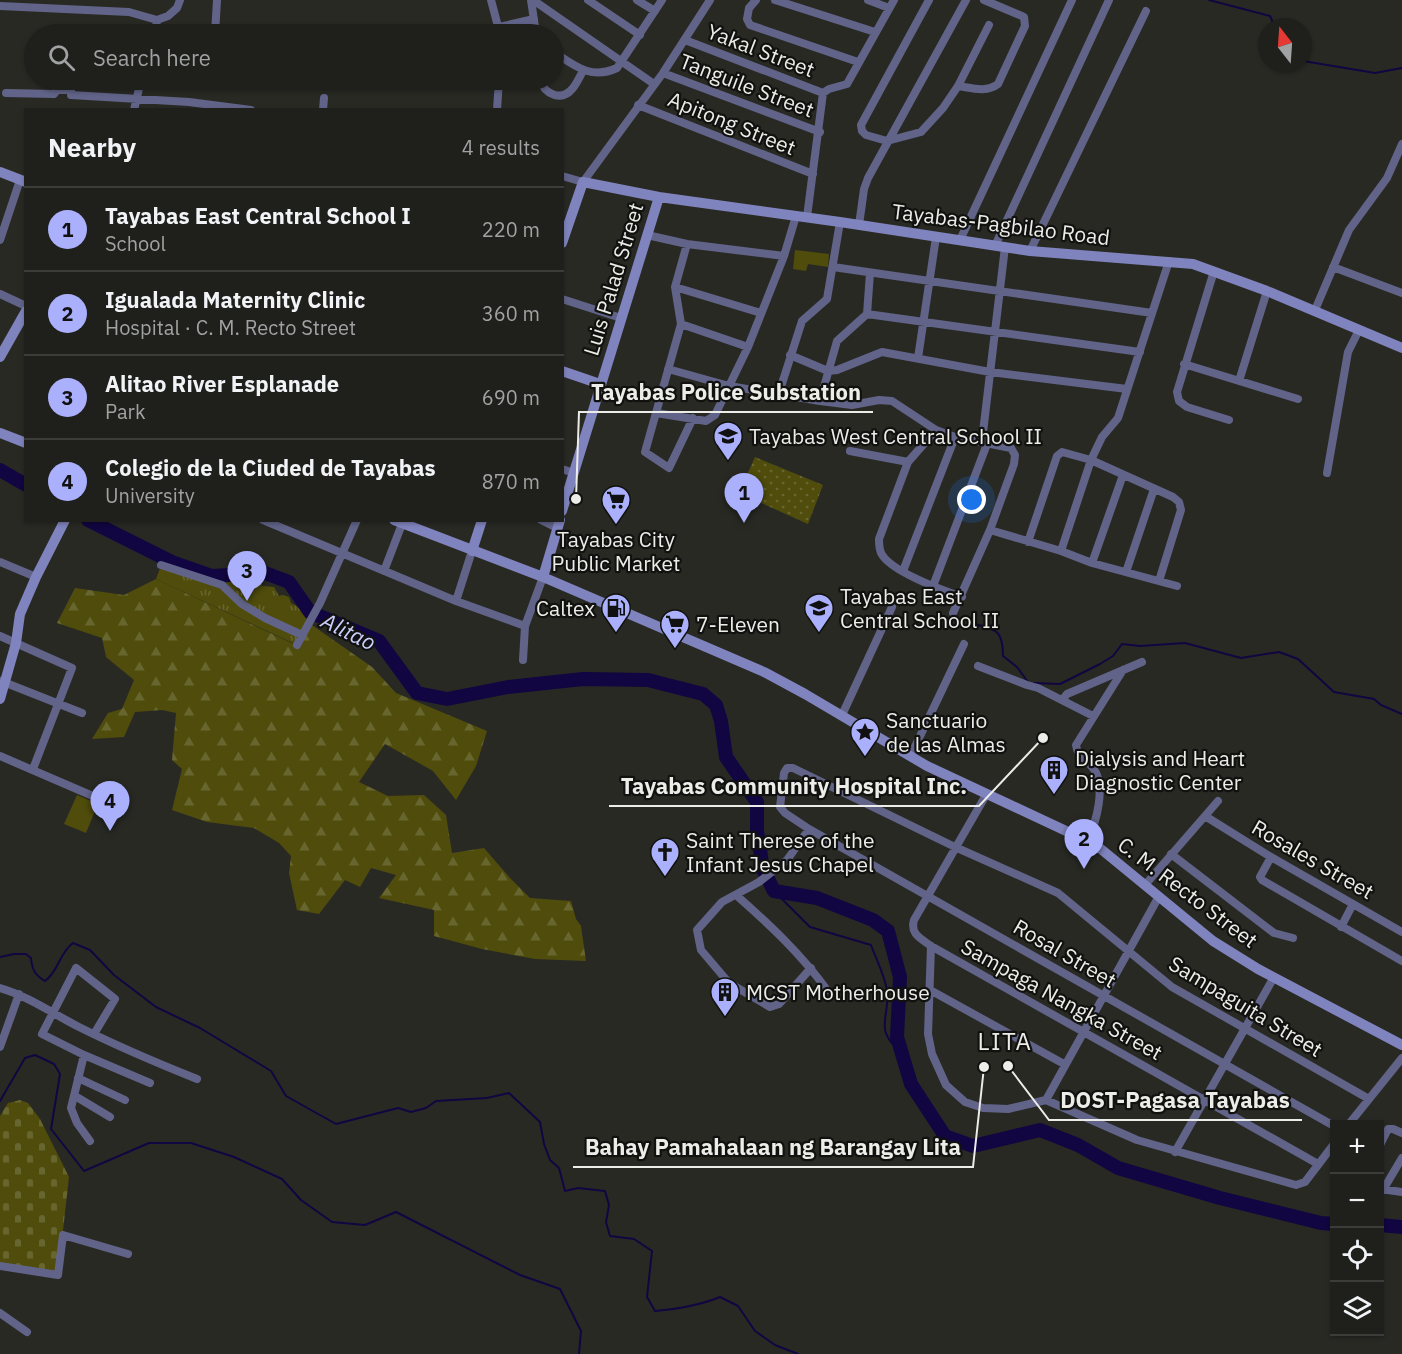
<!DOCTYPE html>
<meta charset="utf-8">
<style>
body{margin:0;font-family:"IBM Plex Sans",sans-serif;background:#2c2c28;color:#f1f3f6}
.controls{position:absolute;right:18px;bottom:18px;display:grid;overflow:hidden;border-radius:0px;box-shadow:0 2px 4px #0004}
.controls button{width:54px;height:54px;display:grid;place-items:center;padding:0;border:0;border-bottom:2px solid #3c3d3a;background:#1f1f1b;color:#f1f3f6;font:30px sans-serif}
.compass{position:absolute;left:1258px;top:18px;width:54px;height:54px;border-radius:50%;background:#1f1f1b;box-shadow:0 2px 4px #0004;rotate:343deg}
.you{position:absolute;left:972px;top:500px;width:21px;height:21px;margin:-15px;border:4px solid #fff;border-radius:50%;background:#1a73e8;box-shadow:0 0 0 9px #1a73e833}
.badge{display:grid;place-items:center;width:39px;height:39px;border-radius:50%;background:#aab0fb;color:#111;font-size:20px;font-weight:700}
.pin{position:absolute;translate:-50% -50px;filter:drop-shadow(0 2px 3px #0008)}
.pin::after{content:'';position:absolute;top:32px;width:21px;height:18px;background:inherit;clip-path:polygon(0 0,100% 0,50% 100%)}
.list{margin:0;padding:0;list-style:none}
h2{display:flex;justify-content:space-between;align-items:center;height:78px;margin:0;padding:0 24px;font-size:26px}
h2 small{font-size:20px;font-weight:400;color:#a1a2a3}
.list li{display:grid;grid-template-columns:39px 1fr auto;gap:18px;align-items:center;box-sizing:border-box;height:84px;padding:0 24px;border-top:2px solid #3c3d3a}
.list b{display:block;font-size:22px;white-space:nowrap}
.list p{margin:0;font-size:20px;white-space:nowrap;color:#a1a2a3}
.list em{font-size:20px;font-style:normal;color:#a1a2a3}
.icon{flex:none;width:33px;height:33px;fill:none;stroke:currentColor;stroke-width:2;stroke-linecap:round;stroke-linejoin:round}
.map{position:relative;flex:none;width:1402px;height:1354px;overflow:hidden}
.search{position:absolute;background:#1f1f1b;box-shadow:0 2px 4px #0004;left:24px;top:24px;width:540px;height:66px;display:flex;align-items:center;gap:15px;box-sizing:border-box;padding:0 21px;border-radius:33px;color:#a1a2a3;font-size:22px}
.panel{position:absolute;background:#1f1f1b;box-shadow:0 2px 4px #0004;left:24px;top:108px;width:540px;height:414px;border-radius:0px}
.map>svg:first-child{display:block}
</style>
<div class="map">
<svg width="1402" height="1354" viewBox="0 0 1402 1354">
<defs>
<pattern id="grass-dots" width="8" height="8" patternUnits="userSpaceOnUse" patternTransform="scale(1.5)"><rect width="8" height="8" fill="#4f4c0c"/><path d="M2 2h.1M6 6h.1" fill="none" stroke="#68662f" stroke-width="1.8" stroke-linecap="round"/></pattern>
<pattern id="forest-firs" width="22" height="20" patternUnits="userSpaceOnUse" patternTransform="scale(1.5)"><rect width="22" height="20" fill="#4f4c0c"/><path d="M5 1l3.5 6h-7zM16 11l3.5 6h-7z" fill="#68662f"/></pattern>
<pattern id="cemetery-stones" width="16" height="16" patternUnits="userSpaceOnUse" patternTransform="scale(1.5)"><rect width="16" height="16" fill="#4f4c0c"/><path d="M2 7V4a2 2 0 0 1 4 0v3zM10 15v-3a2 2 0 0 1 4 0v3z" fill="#68662f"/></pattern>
<pattern id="park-tufts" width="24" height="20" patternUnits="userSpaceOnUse" patternTransform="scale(1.5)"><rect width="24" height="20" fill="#4f4c0c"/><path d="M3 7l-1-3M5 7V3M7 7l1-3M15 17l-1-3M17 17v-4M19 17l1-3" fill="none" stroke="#68662f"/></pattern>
</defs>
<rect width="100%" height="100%" fill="#292924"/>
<path fill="url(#grass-dots)" d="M755 457 823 485 808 524 739 493Z"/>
<path fill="url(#forest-firs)" d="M156 579 296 645 309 623 372 667 396 693 487 731 476 766 456 800 433 771 385 744 359 782 388 796 424 795 446 815 452 853 484 848 510 878 530 898 571 901 576 919 581 926 586 961 535 959 482 949 434 936V910L379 898 396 875 371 868 360 887 345 880 319 914 297 910 289 873 291 856 279 843 254 828 207 822 172 810 182 769 172 760 176 713 162 710 135 712 124 737 92 739 108 713 122 709 134 680 106 657 102 638 57 623 75 588 124 595Z"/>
<path fill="url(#cemetery-stones)" d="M20 1100 28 1103 40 1119 69 1177 58 1275 0 1267V1116L8 1103Z"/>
<path fill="url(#park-tufts)" d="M164 558 212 576 238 574 250 579 257 577 260 579 262 586 274 587 279 596 283 595 289 597 291 603 298 607 309 623 297 645 156 579Z"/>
<path fill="#4f4c0c" d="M795 250 829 254 828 267 808 264 806 271 793 269Z
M77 795 98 804 86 833 64 824Z"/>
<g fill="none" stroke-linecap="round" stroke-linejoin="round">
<path stroke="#110641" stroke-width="2" d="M1209 0 1270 16 1275 27
M1303 61 1375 73 1402 68
M971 623C995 630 1003 628 1003 656L1017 667 1028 682
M1034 683 1060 684 1100 664 1113 656 1122 644 1140 646 1185 643 1241 658 1279 652 1298 659 1334 692 1374 699 1381 705 1402 714
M774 891 810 927 871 945C876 959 885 976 887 991 890 1019 873 1029 901 1052
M0 957 14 954H26L31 958C32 970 35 975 45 981 59 971 59 953 73 943L90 950 114 975 156 1007 200 1028 271 1071 286 1096 336 1124 398 1108 411 1112 426 1108 436 1101 487 1098 509 1093 540 1122 544 1144 550 1160 559 1168 565 1191 578 1188 605 1191 609 1205 606 1222 610 1236 634 1239 652 1251 647 1297 655 1311C678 1309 698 1306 720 1297L738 1306 755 1331 775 1345 798 1354
M0 1101 25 1058 35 1055 54 1064 60 1074 51 1129 84 1171 149 1143H191L234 1157 282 1179 301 1200 332 1222 365 1225 396 1212 520 1275 560 1289 581 1331 579 1354"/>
<path stroke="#110641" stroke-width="14" d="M0 470 26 485
M88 520 172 562 212 576 265 573 289 582 310 612 379 641 417 693 447 699 508 687 583 679 648 680 703 694 716 705 721 721 726 757 757 802V831L763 869 774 891 817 898 873 920 888 931 900 977 897 1037 911 1084 945 1136 973 1146 1040 1130 1078 1145 1118 1168 1220 1198 1321 1223 1334 1224
M1380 1225 1402 1227"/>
<path stroke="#616488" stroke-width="8" d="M491 0 500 34
M531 0 536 34
M533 0 654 84
M588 0 640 35
M637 0 655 11
M756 0 749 8 747 19 750 25 858 62
M775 0 875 32
M868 0 889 8
M929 0 861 125 862 131 866 135 887 141 921 132 943 108 958 86 989 25
M0 6 129 12 157 20 168 16 177 8 180 0
M499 27 534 19
M155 34 157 20
M215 34 217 0
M685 40 823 93
M554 52C575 66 591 80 617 68L662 0
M663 73 820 132
M540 80C545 95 562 102 573 88 577 83 580 76 583 71
M958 86C972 88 986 93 998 84L1025 26 1024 17 1022 16 984 0
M6 93 54 94 57 90H71V95L189 102 251 110
M638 105 813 174
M134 110 141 80
M323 110 324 98
M497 110 499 80
M562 176 583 182 663 73 710 0
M807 217 823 93 829 89 847 84 894 0
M859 225 864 189 868 178 966 0
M647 235 687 244 784 256
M0 240 20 180
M960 240 1072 0
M687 244 675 287 681 324 748 347
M995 246 1109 0
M1030 251 1146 11
M833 267 1152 313
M1333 267 1402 293
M1214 271 1177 392 1179 401 1187 407 1229 420
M675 287 761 313
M0 294 26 306
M562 299 621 318
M1315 310 1349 230 1387 178 1402 144
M867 314 1140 352
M681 324 645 452 669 468 693 418
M790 355 828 371 837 370 882 352 990 372 1127 389
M918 358 936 237
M1184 364 1298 399
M668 369 729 386 820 401 852 405 879 400 892 401 936 430 955 437 1011 448 1015 455 1014 464 990 530 953 613
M1239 381 1267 291
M779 393 802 321 827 299 840 222
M820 401 837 341 867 314 870 273
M656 413 706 421 715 415 748 347 784 256 796 216
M936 430 908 462 879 539C879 544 879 548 881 553 890 571 942 590 962 597
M982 441 1005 247
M850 451 908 462
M562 469 574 473
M1327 473 1348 352 1359 330
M263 520 456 601 525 626
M541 520 557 528
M990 530 1061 551 1092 563 1177 586
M1028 542 1057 456 1062 452 1091 460 1173 497 1179 502 1181 510 1159 581
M1061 551 1091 460 1102 437 1118 418 1169 261
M0 562 36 577
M1092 563 1123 475
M161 565 222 585 242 604 265 618 302 635
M384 571 402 524
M903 571 955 437
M1126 572 1154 489
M933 586 987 444
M456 601 472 551
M0 636 72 668 33 769
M297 645 320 603 357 520
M523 660 525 626 543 577
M978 666 1027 685 1038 688 1093 716
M1 681 82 713
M1063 699 1067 694 1142 662
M842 715 892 607
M911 755 964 644
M0 756 109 803
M986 795 914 920C910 934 920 938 931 946L1318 1164
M1205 816 1271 857 1402 932
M809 829 787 860 759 882 722 902 697 930 701 950 729 983 770 1007 779 1004 811 968
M1087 842C1096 823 1107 786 1093 768 1086 759 1077 756 1076 745L1123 670
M1171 854 1274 933 1293 938
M1271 857 1260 877 1262 880 1402 961
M1145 885 1218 801
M736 895C770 925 801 954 827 990
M1341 927 1353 904
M931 946 928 1034 932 1054 946 1085 965 1102 983 1108 1008 1109 1046 1100 1137 1140 1296 1185 1305 1182 1334 1144
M0 988C28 996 52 1013 79 1027 117 1046 157 1063 197 1079
M930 990 1064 1064
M94 1034 115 999 76 968 42 1034 84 1055 150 1083
M0 1047 19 994
M84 1055 71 1108 77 1123 90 1141
M78 1078 125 1100
M75 1096 110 1117
M1046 1100 1158 898
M1349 1124 1402 1058
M1334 1126 809 829 785 813 780 807 784 773 787 768H793L955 847 1058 893 1172 987 1369 1099
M1380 1145 1388 1129H1393L1402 1133
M1175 1152 1274 977
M1381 1189 1402 1192
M1383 1190 1402 1158
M0 1266 58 1275 63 1235 128 1254
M0 1313 27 1332"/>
<path stroke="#8084be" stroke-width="10" d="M0 172 26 182
M562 243 583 182 659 197 840 222 1030 251 1193 264 1267 291 1402 348
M0 357 26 311
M562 371 600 384
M0 433 26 443
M562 511 659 197
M394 520 543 577 764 672 805 694 927 766 1096 845 1213 941 1258 969 1402 1045
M472 551 482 520
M543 577 560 520
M0 699 16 643 20 614 36 577 65 520"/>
</g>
<defs>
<g id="school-pin" transform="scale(1.5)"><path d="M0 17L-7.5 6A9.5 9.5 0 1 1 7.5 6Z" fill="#aab0fb" stroke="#11110f"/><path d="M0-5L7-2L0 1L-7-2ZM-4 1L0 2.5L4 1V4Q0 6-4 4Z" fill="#111"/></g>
<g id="supermarket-pin" transform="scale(1.5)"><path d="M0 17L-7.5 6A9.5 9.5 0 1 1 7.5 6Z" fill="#aab0fb" stroke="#11110f"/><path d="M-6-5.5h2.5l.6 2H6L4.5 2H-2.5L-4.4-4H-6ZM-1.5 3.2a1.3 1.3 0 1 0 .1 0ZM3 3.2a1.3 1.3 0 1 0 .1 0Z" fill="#111"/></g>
<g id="fuel-pin" transform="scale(1.5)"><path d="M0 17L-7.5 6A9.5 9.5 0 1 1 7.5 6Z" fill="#aab0fb" stroke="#11110f"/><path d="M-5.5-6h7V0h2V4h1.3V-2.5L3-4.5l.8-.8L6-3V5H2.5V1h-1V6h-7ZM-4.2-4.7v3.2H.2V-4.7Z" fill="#111"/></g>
<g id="sight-pin" transform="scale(1.5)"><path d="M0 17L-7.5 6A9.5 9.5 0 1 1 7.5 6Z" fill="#aab0fb" stroke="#11110f"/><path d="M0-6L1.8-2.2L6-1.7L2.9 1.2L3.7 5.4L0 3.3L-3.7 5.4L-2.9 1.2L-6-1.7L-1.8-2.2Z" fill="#111"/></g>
<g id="building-pin" transform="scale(1.5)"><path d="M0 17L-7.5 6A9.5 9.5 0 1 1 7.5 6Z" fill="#aab0fb" stroke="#11110f"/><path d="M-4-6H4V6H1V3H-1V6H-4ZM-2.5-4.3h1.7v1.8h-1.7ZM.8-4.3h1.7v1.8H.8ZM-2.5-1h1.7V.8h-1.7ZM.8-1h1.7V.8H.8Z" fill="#111"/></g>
<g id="church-pin" transform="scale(1.5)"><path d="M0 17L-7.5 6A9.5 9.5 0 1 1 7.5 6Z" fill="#aab0fb" stroke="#11110f"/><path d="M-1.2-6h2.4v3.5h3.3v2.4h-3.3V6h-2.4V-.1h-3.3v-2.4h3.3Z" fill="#111"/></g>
</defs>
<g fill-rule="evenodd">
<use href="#school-pin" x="728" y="436"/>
<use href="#supermarket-pin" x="616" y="500"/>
<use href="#fuel-pin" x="616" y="608"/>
<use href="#school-pin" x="819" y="608"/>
<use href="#supermarket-pin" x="675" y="624"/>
<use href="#sight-pin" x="865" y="732"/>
<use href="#building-pin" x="1054" y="770"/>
<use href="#church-pin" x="665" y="852"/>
<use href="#building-pin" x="725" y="992"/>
</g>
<g text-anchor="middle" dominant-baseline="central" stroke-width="4.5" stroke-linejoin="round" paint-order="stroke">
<g font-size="21" fill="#ecece8" stroke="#11110f">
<text transform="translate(761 50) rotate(21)">Yakal Street</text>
<text transform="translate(747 85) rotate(21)">Tanguile Street</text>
<text transform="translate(732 123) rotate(22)">Apitong Street</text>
<text transform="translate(1001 224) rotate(7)">Tayabas-Pagbilao Road</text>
<text transform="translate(613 279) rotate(-73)">Luis Palad Street</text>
<text transform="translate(1313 859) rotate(30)">Rosales Street</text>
<text transform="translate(1188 892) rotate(37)">C. M. Recto Street</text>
<text transform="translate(1065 953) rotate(30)">Rosal Street</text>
<text transform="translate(1062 999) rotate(29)">Sampaga Nangka Street</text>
<text transform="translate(1246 1006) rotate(31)">Sampaguita Street</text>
</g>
<g font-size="21" fill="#ecece8" stroke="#11110f" text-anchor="start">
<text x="749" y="436">Tayabas West Central School II</text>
<text x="616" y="539" text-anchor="middle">Tayabas City<tspan x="616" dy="24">Public Market</tspan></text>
<text x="840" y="596">Tayabas East<tspan x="840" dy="24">Central School II</tspan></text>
<text x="595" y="608" text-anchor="end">Caltex</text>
<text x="696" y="624">7-Eleven</text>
<text x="886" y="720">Sanctuario<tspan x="886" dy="24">de las Almas</tspan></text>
<text x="1075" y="758">Dialysis and Heart<tspan x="1075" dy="24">Diagnostic Center</tspan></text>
<text x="686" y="840">Saint Therese of the<tspan x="686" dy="24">Infant Jesus Chapel</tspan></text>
<text x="746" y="992">MCST Motherhouse</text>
</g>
<g font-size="22" font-style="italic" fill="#cbcffd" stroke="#11110f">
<text transform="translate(349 631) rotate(26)">Alitao</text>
</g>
<g font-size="24" letter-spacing="1.5" fill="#ecece8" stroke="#11110f">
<text x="1005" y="1041">LITA</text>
</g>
</g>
<path fill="none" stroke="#ecece8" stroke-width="2" d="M576 499L579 412H873M1043 738L979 806H609M1008 1066L1049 1120H1302M984 1067L973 1167H573"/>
<g fill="#ecece8" stroke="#11110f" stroke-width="2">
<circle cx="576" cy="499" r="6"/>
<circle cx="1043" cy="738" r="6"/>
<circle cx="1008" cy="1066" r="6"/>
<circle cx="984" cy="1067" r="6"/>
</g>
<g font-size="22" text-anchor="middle" font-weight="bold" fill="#ecece8" stroke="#11110f" stroke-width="4.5" stroke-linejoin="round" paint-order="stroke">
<text x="726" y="400">Tayabas Police Substation</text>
<text x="794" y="794">Tayabas Community Hospital Inc.</text>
<text x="1175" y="1108">DOST-Pagasa Tayabas</text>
<text x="773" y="1155">Bahay Pamahalaan ng Barangay Lita</text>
</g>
</svg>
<div class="controls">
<button>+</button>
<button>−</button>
<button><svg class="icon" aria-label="locate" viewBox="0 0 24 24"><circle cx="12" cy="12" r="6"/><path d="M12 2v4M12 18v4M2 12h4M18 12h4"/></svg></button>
<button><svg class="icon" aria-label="layers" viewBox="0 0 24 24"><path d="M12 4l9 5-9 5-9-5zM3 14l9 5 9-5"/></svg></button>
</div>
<svg class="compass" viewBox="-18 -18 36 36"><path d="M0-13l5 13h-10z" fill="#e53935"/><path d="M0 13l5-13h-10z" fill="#a1a2a3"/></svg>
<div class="you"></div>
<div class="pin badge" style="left:744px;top:523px">1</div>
<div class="pin badge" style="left:1084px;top:869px">2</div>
<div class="pin badge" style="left:247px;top:601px">3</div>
<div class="pin badge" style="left:110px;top:831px">4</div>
<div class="search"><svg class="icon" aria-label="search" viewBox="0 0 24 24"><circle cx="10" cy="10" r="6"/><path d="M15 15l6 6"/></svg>Search here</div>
<section class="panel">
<h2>Nearby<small>4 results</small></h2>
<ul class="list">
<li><span class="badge">1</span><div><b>Tayabas East Central School I</b><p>School</p></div><em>220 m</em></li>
<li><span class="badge">2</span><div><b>Igualada Maternity Clinic</b><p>Hospital · C. M. Recto Street</p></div><em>360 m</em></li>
<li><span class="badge">3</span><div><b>Alitao River Esplanade</b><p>Park</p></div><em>690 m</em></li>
<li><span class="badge">4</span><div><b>Colegio de la Ciuded de Tayabas</b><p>University</p></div><em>870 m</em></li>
</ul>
</section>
</div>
